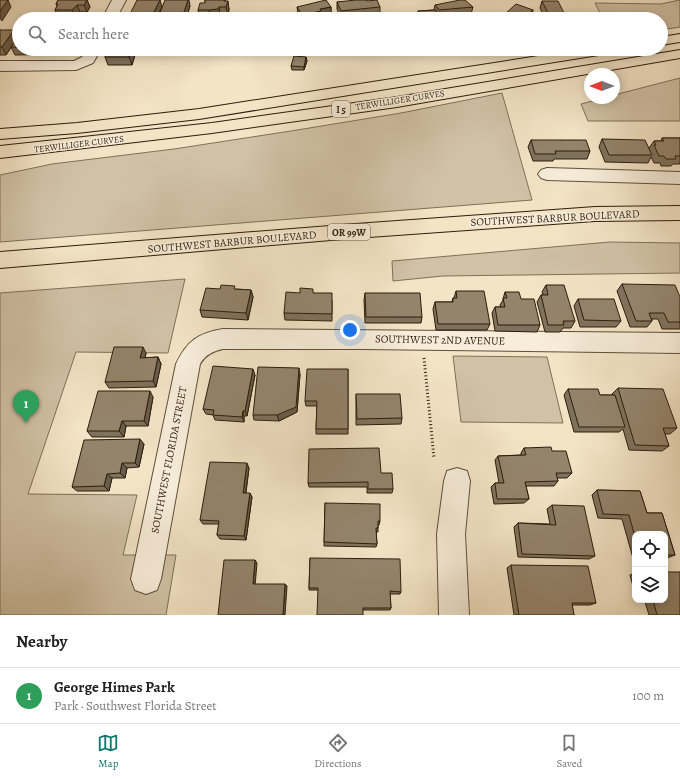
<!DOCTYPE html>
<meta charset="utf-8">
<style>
body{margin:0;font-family:Alegreya,serif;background:#f6f6f6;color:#222}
.controls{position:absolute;right:12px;bottom:12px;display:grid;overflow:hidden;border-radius:8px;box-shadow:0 2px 10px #0003}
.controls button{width:36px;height:36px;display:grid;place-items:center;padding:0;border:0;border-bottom:1px solid #e0e0e0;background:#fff;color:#222;font:20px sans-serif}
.compass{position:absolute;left:584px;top:68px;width:36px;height:36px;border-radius:50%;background:#fff;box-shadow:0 2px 10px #0003;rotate:270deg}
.you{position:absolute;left:350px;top:330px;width:14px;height:14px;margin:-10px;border:3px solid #fff;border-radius:50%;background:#1a73e8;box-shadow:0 0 0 6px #1a73e833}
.badge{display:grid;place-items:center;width:26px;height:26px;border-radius:50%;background:#0f766e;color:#fff;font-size:13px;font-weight:700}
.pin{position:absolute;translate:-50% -33px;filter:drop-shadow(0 1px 2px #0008)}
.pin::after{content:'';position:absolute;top:21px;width:14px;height:12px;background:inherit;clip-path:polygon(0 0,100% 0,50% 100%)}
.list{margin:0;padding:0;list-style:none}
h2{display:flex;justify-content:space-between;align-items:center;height:52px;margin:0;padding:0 16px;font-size:17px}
h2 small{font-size:13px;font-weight:400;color:#767676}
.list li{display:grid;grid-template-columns:26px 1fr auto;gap:12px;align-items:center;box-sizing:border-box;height:56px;padding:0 16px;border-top:1px solid #e0e0e0}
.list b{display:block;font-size:15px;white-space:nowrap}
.list p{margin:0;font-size:13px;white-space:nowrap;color:#767676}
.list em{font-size:13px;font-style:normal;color:#767676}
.icon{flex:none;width:22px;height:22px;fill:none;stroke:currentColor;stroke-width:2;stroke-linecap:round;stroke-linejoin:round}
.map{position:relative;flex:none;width:680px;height:615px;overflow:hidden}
.search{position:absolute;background:#fff;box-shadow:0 2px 10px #0003;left:12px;right:12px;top:12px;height:44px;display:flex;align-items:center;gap:10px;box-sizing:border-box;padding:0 14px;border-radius:22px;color:#767676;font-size:15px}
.sheet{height:108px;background:#fff}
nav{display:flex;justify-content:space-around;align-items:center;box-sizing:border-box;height:56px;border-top:1px solid #e0e0e0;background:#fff;font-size:11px;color:#767676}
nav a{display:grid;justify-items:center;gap:2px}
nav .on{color:#0f766e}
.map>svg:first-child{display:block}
</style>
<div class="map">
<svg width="680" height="615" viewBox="0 0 680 615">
<rect width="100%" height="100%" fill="#f3e4c6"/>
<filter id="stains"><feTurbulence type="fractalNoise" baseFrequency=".005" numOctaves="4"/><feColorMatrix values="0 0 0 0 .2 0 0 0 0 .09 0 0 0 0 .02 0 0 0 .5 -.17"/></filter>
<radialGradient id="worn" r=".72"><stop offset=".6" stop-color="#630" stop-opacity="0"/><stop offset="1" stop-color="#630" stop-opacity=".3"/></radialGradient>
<path fill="#d1c2a6" stroke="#7f7058" d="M680 0V27L661 30V19H603L595 3 661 4Z
M680 78V121H588L581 104 604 98H614V95Z
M502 93 532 200 0 242V175L52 164 174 149 291 131 401 113Z
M610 242 680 243V273L443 276 393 281 392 261Z
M185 279 168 353 76 352 28 494 137 495 123 555H176L166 615H0V293Z
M453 356 547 357 563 423 461 422Z"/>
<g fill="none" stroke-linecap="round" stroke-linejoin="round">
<g stroke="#5e4f3a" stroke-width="2">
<path id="minor" d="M112 0H126L116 19H102Z
M87 49H101L93 63 76 70 0 71V61H74L82 57Z
M547 168 680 172V184L547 180 541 178 538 174 541 170Z
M223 329 680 333V353L361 349H223C213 351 205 355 200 364L161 579 157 590 146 594 135 590 131 579 176 364C187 341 198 333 223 329Z
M457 468 467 471 470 481 465 534 469 615H439L437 534 444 481 447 471Z"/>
</g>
<g stroke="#2d1d0b" stroke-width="2">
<path id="major" d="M680 206V220L595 221 355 238 0 268V252L355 224 595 207Z"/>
</g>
<g stroke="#2d1d0b" stroke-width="2">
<path id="highway" d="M680 34V42L661 45V37Z
M583 49H618L616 52 611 53 199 119 77 133 0 139V129L77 123 199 109Z
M680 50V58L397 107 212 133 0 158V146L212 123 397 97Z"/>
</g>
<path stroke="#2d1d0b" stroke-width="3" stroke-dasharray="1 2.5" stroke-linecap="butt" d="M424 358 434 458"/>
<use href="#minor" fill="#f7edda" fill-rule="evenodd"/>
<use href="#major" fill="#f3e4c6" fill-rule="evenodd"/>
<use href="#highway" fill="#f3e4c6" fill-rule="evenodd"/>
</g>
<path fill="#7f725d" stroke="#2d1d0b" d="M58 0H87L90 7 87 12H80L78 14 61 19 62 17H58L55 10 57 6 56 4Z
M205 0H225L229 9 228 15H220L219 17 210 18H200L198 10 205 3Z
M367 1 380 7V15L341 18 337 9V2Z
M542 1 564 13 562 19H545L540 8Z
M435 5 473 7 471 14 438 17 439 19H417L418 11 434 10Z
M190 6 186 19H160L159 15Z
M162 7 156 19H130L129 16Z
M297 7H331V14L321 16 322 19H300L298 14Z
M533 10 531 17 530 19H503L505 14Z
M0 30 17 38 6 55H0Z
M19 37V49H66L63 54 15 55 11 47Z
M109 49H151L148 55H135L132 65H108L105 57Z
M306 57 307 61 304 70H292L291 66Z
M662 138H680V164H673L671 166H661L660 163H654L651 157 648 163 605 162 599 147 602 139 650 151 649 148 654 141H661Z
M531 140 590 151 587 159H554L553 161H533L528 147Z
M622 284 680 297V329H662L658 319H652V321L647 327H630L617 291Z
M546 285 575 321 571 328H563L560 332H545L537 302 541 295H543L542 292Z
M236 289 251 290 253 297 248 320 202 317 200 310Z
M456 291 490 324 487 330H436L433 309 435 302H452L453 298H454Z
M505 292 521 299 540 325 537 332 495 331 492 313 495 307H501L500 305 503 300V299Z
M314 293 332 300V321L285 320 284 313Z
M365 293 422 317 421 323H365L364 300Z
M578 299 621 321 616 327H580L574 306Z
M146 353 145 358 158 357 161 364 156 387 109 388 105 382Z
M348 369V434H316V429L317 406H306L305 401Z
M300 374 297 412 279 421 254 420 253 415Z
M255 375 247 416H244V422L215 420 213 415 206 414 203 409Z
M618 388 677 428 670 434H665L669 446 662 451 629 450 623 429 619 432H574L564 395 568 389 600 395H612V394Z
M356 394 402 418 401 424 356 425Z
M153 397 148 426H126L124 437H92L87 431Z
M144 444 139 467 127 468 125 478H112L109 491H77L72 487Z
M524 448 552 451 572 473 567 478H557L558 481 554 486H526L529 499 524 503 494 504 491 487 495 483H499L495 460 498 456 521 455V453Z
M249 468 246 493 252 497 246 540 220 539 217 535 219 524H203L200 520Z
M381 473 393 489 392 493H367V487H309L308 483Z
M597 490 640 491 647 513H662L675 555 667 558H665V534H635V558H633L622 519 598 518 592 495Z
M325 503 380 521 379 525H378V532H376L377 544 376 547 324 546Z
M552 505 595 556 589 559 518 557 514 527 518 523 550 524 547 509Z
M310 558 401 592 400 594H390L391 608 390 610H363L318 590H309V588Z
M511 565 596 603 590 605H572L574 615H514L507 568Z
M635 573V594L630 575Z
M637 600H665L680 615H649L645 602H637Z"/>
<path fill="#685c4c" stroke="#2d1d0b" d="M8 0 11 7 2 21 0 18V11Z
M87 0 90 7 87 12 84 5Z
M160 0 162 7 156 19H153L152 16Z
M188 0H189L190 6 186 19H184L183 15Z
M228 1 229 9 228 15 226 7Z
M77 5 80 12 78 14 79 19H74V17L72 10Z
M219 7 220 15 219 17 210 18 209 10Z
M331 7V14L321 16 322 19H302V15L320 9Z
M533 10 531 17 530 19H523Z
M14 30 17 38 6 55 2 47Z
M61 49H66L63 54Z
M132 49H134L135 55 132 65 129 57Z
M147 49H151L148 55Z
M306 57 307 61 304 70V67Z
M251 290 253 297 248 320 246 313Z
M143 347 146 353 144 364 140 358Z
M158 357 161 364 156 387 153 381Z
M299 368 300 374 297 412 279 421 277 415Z
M253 369 255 375 247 416 245 411Z
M150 391 153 397 148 426 144 421Z
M243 411 244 416V422L242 417Z
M122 421 126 426 124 437 119 431Z
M140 439 144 444 139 467 135 463Z
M122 463 127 468 125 478 120 473Z
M247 463 249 468 245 497 243 493Z
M107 474 112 478 109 491 104 486Z
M250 493 252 497 246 540 244 536Z
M255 560 257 563 255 586 253 584Z
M285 584 287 586 285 615H283Z"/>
<path fill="#94846c" stroke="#2d1d0b" d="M0 0H8L0 11Z
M58 0H87L84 5H77L72 10H55L58 4H56Z
M137 0H160L152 16H129Z
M165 0H188L183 15H159Z
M205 0H224V1H228L226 7H219L218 9 209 10H198L200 3H205Z
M326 0 331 7 320 9 321 11 302 15 297 7Z
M356 0H366L367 1 377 0 380 7 341 11 337 2Z
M460 0H465L473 7 439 10 435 5Z
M542 1H558L564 13H548Z
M516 4 533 10 523 19H520L505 14Z
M436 10 439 19H420L418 11Z
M64 14H77L74 19H55H61Z
M488 14 492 19H458L457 18Z
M0 30H14L2 47H0Z
M18 37H19V47H11Z
M109 49H132L129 57H105Z
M294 56 306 57 304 67 291 66Z
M662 138H680V156H675L676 159H666L664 156H659L654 145H656L654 141H664Z
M602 139 645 140 652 155H609Z
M531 140H586L590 151H555L556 154H535Z
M622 284 675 285 680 297V322H668L664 313H649L652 321H636Z
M221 285 235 286 234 289 251 290 246 313 200 310 206 288 220 289Z
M546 285H564L575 321H563L564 325H548L541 295H548Z
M300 288 313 289V293H332V314L284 313 286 292 300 293Z
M456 291H484L490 324H438L435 302H453V298H457Z
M505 292H519L521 299H534L540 325H498L495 307H505L503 298H507Z
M365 293H420L422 317H366Z
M578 299H614L621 321 584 320Z
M114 347H143L140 358 158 357 153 381 105 382Z
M213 366 253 369 245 411H243L242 417 213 415 214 410 203 409Z
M258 367 299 368 296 407 277 415H253Z
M307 369H348V429H316L317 401H305Z
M618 388 663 389 677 428H663L669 446 635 445Z
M568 389H598L600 395H615L625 427H579Z
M98 391H150L144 421H122L119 431H87Z
M356 394H400L402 418 357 419Z
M140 439 135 463H122L120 473 107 474 104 486 72 487 84 440Z
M551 447 552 451H566L572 473H556L558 481 525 482 529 499H497L495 483H504L498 456 526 455 524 448Z
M379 448 381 473H392L393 489H368V482L308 483 309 449Z
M210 462 247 463 243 493H250L244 536 217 535 219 521 200 520Z
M597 490 640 491 647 513H662L675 555H665V534H635V537L629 515 603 514Z
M325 503 380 504V521H378V528H376L377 544 324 542Z
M552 505 584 506 595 556 522 554 518 523 556 525Z
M310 558 400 559 401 592 390 591 391 608H363V615H317L318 588H309Z
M224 560H255L253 584H285L283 615H218Z
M511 565 588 566 596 603H572L574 615H519Z
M665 572H680V615H657L653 600H645H665Z"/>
<g text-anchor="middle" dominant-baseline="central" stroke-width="3" stroke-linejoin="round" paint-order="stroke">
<g font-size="9" fill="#2d1d0b" stroke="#f7edda">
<text transform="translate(400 100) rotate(-9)">TERWILLIGER CURVES</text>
<text transform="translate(79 144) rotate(-7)">TERWILLIGER CURVES</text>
</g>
<g fill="#f7edda" stroke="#6a5b49" stroke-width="1">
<rect x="332" y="101" width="18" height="16" rx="3"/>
<rect x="328" y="224" width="42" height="16" rx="3"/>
</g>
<g font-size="10" font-weight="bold" fill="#2d1d0b">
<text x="341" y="109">I 5</text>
<text x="349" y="232">OR 99W</text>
</g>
<g font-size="11" fill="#2d1d0b" stroke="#f7edda">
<text transform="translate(555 218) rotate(-3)">SOUTHWEST BARBUR BOULEVARD</text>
<text transform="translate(232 242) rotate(-5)">SOUTHWEST BARBUR BOULEVARD</text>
<text transform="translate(440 340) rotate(1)">SOUTHWEST 2ND AVENUE</text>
<text transform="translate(169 460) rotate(-79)">SOUTHWEST FLORIDA STREET</text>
</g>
</g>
<rect width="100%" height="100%" filter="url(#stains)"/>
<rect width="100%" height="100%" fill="url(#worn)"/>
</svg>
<div class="controls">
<button><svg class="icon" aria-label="locate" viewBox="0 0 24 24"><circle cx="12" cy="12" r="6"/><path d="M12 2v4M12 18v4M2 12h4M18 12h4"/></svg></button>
<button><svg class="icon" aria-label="layers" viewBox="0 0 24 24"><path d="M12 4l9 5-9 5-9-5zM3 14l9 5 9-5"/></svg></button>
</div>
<svg class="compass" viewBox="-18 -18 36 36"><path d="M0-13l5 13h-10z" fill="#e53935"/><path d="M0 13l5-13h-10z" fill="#767676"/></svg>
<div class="you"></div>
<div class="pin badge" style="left:26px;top:423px;background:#2e9e5b">1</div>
<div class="search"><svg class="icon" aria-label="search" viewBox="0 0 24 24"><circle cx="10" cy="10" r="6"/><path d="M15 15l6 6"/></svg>Search here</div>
</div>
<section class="sheet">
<h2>Nearby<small></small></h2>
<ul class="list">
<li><span class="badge" style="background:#2e9e5b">1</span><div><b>George Himes Park</b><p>Park · Southwest Florida Street</p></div><em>100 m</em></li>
</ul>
</section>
<nav>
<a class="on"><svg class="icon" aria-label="map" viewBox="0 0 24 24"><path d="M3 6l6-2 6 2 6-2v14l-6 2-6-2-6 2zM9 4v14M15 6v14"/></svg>Map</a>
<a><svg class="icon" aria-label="directions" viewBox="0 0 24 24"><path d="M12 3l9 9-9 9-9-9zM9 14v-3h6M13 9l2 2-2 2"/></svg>Directions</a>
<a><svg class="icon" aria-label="saved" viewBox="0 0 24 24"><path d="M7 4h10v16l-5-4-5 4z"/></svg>Saved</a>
</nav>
